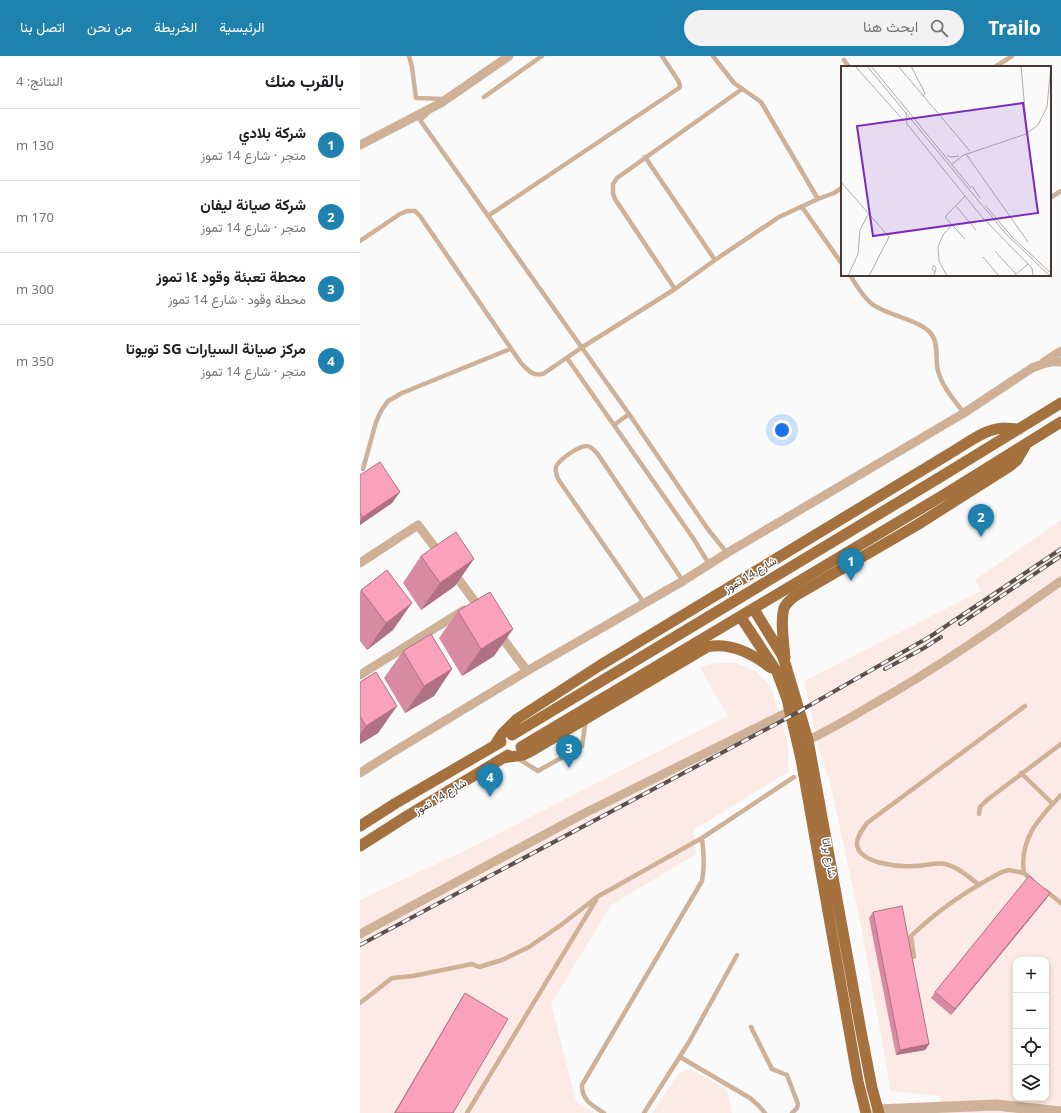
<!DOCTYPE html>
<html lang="ar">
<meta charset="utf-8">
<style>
body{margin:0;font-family:"Noto Sans",Vazirmatn,sans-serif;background:#f2f2f2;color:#202124;direction:rtl}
.controls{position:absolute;right:12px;bottom:12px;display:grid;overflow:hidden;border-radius:8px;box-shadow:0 2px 6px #0003}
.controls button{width:36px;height:36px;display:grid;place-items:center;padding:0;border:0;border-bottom:1px solid #e0e0e0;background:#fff;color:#202124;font:20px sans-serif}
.you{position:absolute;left:422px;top:374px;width:14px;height:14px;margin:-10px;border:3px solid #fff;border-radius:50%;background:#1a73e8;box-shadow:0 0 0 6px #1a73e833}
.badge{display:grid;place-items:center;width:26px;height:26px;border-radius:50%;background:#1f81ad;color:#fff;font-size:13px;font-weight:700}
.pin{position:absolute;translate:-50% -33px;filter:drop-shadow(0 1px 2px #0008)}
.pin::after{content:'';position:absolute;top:21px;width:14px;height:12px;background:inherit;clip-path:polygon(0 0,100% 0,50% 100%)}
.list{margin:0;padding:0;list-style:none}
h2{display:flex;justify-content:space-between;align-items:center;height:52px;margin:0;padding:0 16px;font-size:17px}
h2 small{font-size:13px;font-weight:400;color:#757577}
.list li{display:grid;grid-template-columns:26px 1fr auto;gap:12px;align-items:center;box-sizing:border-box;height:72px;padding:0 16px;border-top:1px solid #e0e0e0}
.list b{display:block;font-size:15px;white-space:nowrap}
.list p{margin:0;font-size:13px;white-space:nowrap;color:#757577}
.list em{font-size:13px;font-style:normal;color:#757577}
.icon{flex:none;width:22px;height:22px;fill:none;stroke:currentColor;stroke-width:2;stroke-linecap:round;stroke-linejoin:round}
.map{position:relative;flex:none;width:701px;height:1057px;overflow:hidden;direction:ltr}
header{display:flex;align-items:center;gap:24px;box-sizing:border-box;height:56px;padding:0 20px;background:#1f81ad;color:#fff}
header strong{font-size:19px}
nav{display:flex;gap:22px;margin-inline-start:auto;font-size:14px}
.search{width:280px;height:36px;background:#f2f2f2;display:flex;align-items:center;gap:10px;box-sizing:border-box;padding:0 14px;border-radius:22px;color:#757577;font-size:15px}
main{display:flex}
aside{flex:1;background:#fff}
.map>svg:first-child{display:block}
</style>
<header>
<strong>Trailo</strong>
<div class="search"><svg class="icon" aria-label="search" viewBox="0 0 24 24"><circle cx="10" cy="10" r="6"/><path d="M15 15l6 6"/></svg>ابحث هنا</div>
<nav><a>الرئيسية</a><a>الخريطة</a><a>من نحن</a><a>اتصل بنا</a></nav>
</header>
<main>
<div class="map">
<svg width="701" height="1057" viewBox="0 0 701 1057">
<rect width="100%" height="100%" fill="#fafafa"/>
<path fill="#fceae6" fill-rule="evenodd" d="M701 464V1057H584L579 1040 531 1035 501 870 470 726 459 693 444 625 621 535 615 524ZM656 904H686V1042H656Z
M356 607H374L386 611 397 616 407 626 413 636 417 652 427 684 429 696 428 709 429 716 333 774 336 798 251 849 191 948 216 1045 234 1057H0V844L106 794 368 660 340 612Z
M330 1013 367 1034 372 1057H292L318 1018Z"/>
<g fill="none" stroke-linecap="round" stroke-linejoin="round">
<path stroke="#ceb197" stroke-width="4.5" d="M49 0 52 11 56 42 86 43
M353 0 374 27 401 46 458 143
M484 4 489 11
M635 11 652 0
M124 41 182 0
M67 58 60 64 269 358 347 472 367 497
M285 101 355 204
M690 142 701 135
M442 151 482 208
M128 160 319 32 320 31 319 26 302 0
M0 185 40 158 47 155H55L60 160 161 307C169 315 172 320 183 318L221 292 315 233 355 204 419 161 458 143 474 137 482 132
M490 219C496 229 503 241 512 248 528 260 562 264 572 279 579 288 575 304 578 315 582 330 594 344 604 357
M315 233 255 143 253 137V128L257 122 382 33
M207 302 333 482 349 508
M254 369 269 358
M3 413 16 366 21 355 28 345 42 337 150 293
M284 547 198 423C196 418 195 415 196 411 198 404 220 389 227 390 231 390 234 394 237 397L323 525
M157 702 178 715 222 690 226 663
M661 717 693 748
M619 758 620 751 627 744 701 688
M672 824 664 817C659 783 679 762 701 739
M619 829C609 821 598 811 585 808 575 806 565 810 554 810 540 811 500 808 497 789 496 781 503 773 507 767L665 650
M686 835 701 847
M554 901 551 880C578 854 609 833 642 816L649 814 664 817
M0 947 32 922 53 920 112 908 119 911 142 904 169 891 201 869 237 841 342 782 434 721
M391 971 412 1013 427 1019 438 1048 437 1052 432 1057
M320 1001 390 1042 399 1050 405 1057
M107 1057 236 844
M244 1057C232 1049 222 1045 222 1029L342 825C345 810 344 797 342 782
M284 1057 329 986 377 899"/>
<path stroke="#ceb197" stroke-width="9" d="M0 89 81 47 149 0
M684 306 701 295
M0 507 58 469 82 501
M93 516 121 554
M137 575 167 615
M0 619 104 554
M448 684C470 674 490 662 510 650 576 613 639 569 701 525
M0 717 25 701 167 615 323 525 367 497 604 357 672 312C682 308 690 305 701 306
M0 878 221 759 430 655"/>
<path stroke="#ceb197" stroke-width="11" d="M517 1054 636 1049 701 1056"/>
<path stroke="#a5723f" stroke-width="11" d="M577 423 701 347
M587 437 701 366
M395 555 422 599 426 610 448 684 501 975 512 1032 519 1057
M382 563 417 616 427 643 441 703 498 1025 506 1057
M425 602C424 588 420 566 424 552 426 547 430 544 435 540L557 469 650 410 657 404 667 387
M135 689 142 678 157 663 239 610 589 398C605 389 624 373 643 372 648 372 654 373 659 373
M143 702 163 699 173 694 347 591C370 586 393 598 411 612
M0 770 36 747 141 686
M0 790 47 760 148 699"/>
<g stroke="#5d514e" stroke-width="4">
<path id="rail" d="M600 568 701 500
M525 613 564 592 581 581
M0 889 431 660 571 580 701 493"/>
</g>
<use href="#rail" stroke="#fff" stroke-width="2.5" stroke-dasharray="8" stroke-linecap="butt"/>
<path stroke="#a5723f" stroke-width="11" d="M152 679 577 423
M161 691 587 437"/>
</g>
<path fill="#d78aa1" d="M0 419 40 436 32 447 0 469Z
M61 500 95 530 61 554 43 527Z
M1 534 33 574 7 594 0 585V536Z
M98 555 153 573 134 600 102 620 79 582Z
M43 595 92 613 74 640 45 657 24 622Z
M0 626 37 650 18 677 0 688Z
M690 837 686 843 591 959 571 942 575 936Z
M513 856 569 988 565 994 536 999 509 862Z
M105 937 93 1057H34L101 943Z"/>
<path fill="#af7183" d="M40 436 32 447 0 469V465L3 461Z
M114 503 95 530 61 554 80 527Z
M52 547 33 574 7 594 26 567Z
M153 573 134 600 102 620 121 593Z
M92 613 74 640 45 657 64 630Z
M37 650 18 677 0 688V678L6 670Z
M690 837 686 843 591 959 595 953Z
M569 988 565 994 536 999 540 994Z"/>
<path fill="#faa1bb" stroke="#af7183" d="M20 406 40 436 3 461 0 457V419Z
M96 476 114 503 80 527 61 500Z
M27 514 52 547 26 567 1 534Z
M130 536 153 573 121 593 98 555Z
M71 578 92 613 64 630 43 595Z
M16 616 37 650 6 670 0 660V626Z
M669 820 690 837 595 953 575 936Z
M542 850 569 988 540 994 513 856Z
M105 937 148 963 93 1057H35Z"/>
<g text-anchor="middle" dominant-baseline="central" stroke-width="3" stroke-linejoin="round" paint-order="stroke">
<g font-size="11" fill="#453734" stroke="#fff">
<text transform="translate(390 518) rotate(-31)">شارع 14 تموز</text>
<text transform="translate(80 740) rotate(-31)">شارع 14 تموز</text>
<text transform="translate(470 802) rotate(80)">شارع براثا</text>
</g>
</g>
<g transform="translate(481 10)">
<rect width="210" height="210" fill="#fafafa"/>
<path fill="none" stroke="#b2acab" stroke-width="1" d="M14 0 63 55M26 0 165 168 209 210M30 0 130 122M57 0 129 85M70 0 84 27 82 31M180 0 186 66M65 46 66 58 141 151 191 202 192 210M125 88 187 176M106 89 109 91 118 90M111 98 123 89 185 68 197 59 206 41 210 0M0 116 48 171 28 210M131 120 139 132M124 130 104 151 124 173M144 139 171 171 210 207M115 140 135 164M154 185 175 208M142 191 158 210M93 209 94 206 95 202 93 199 91 203 94 206M7 210 17 188 19 164 28 147M106 210 98 195 97 181 102 169 111 159M173 210 187 198"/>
<path fill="#7b2cbf" fill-opacity="0.15" stroke="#7b2cbf" stroke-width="2" d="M182 37 197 147 32 170 16 60Z"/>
<rect width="210" height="210" fill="none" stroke="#453734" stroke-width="2"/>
</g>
</svg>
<div class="controls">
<button>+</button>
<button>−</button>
<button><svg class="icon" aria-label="locate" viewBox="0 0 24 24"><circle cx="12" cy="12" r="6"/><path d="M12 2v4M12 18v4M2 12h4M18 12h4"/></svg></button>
<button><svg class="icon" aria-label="layers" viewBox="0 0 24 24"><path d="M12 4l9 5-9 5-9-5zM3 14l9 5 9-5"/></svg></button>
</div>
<div class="you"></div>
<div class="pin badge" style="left:491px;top:525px">1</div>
<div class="pin badge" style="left:621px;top:481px">2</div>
<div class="pin badge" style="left:209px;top:712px">3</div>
<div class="pin badge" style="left:130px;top:741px">4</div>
</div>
<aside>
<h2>بالقرب منك<small>النتائج: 4</small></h2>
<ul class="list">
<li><span class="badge">1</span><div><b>شركة بلادي</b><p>متجر · شارع 14 تموز</p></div><em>130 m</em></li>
<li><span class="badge">2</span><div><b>شركة صيانة ليفان</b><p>متجر · شارع 14 تموز</p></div><em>170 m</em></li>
<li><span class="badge">3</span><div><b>محطة تعبئة وقود ١٤ تموز</b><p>محطة وقود · شارع 14 تموز</p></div><em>300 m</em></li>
<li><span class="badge">4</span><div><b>مركز صيانة السيارات SG تويوتا</b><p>متجر · شارع 14 تموز</p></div><em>350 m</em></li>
</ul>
</aside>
</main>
